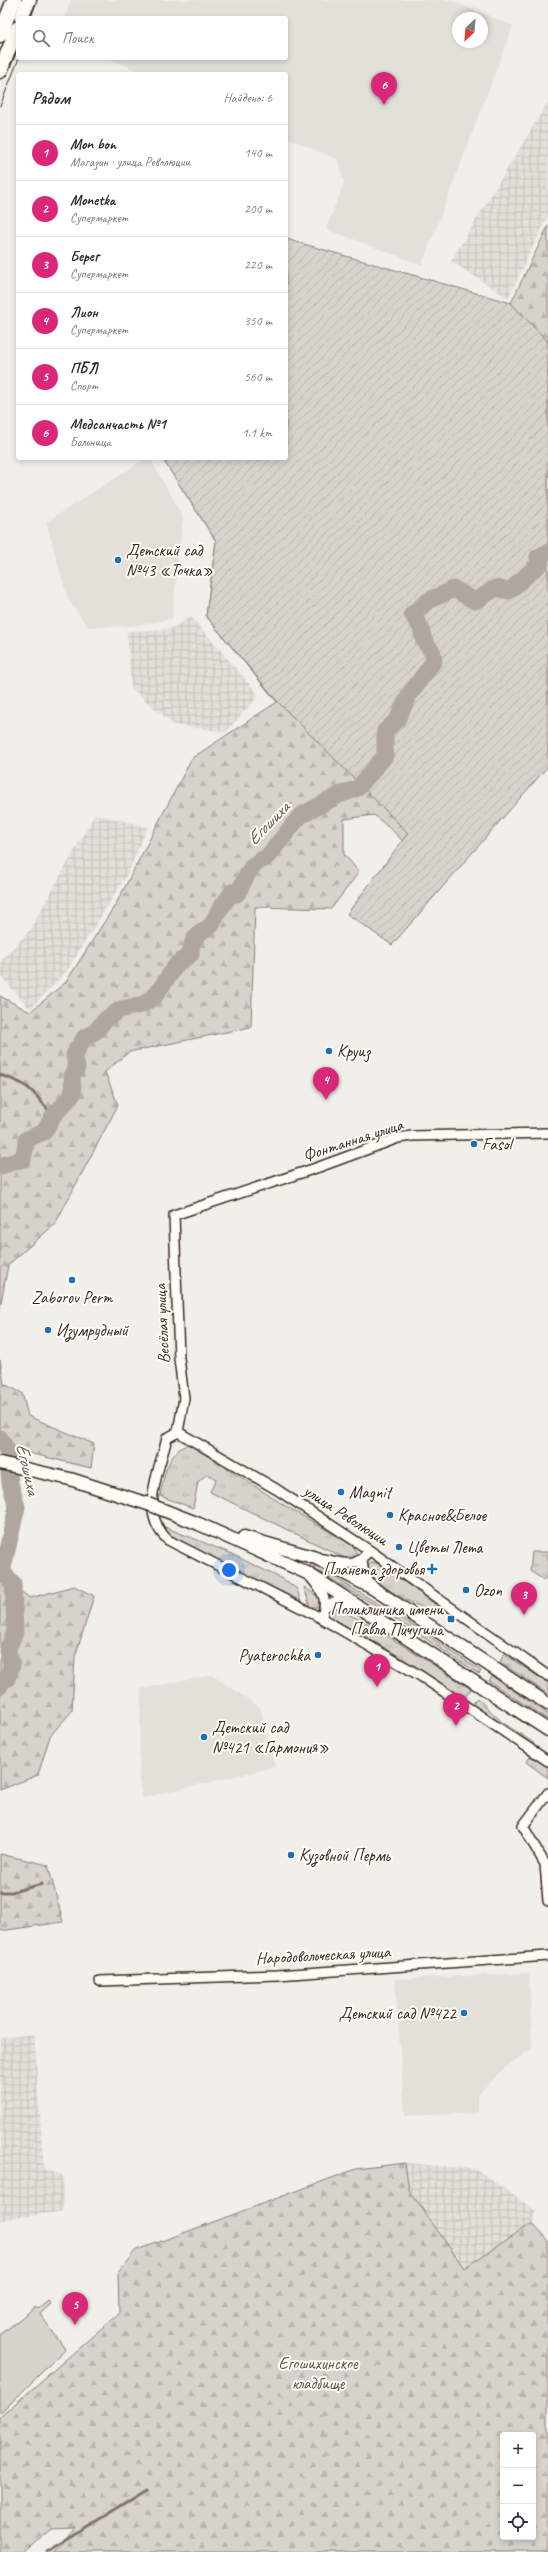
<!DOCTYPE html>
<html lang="ru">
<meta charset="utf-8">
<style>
body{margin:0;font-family:Caveat,sans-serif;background:#f7f7f7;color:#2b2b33}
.controls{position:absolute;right:12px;bottom:12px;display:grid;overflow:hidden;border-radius:4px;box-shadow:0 2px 6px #0003}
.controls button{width:36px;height:36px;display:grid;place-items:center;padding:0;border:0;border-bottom:1px solid #e1e1e2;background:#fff;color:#2b2b33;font:20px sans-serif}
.compass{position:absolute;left:452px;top:12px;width:36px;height:36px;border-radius:50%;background:#fff;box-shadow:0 2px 6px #0003;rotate:206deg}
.you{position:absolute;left:229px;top:1570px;width:14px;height:14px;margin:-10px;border:3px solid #fff;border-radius:50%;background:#1a73e8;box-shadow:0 0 0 6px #1a73e833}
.badge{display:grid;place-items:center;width:26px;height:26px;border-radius:50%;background:#db2777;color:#fff;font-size:13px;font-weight:700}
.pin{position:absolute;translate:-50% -33px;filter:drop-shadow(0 1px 2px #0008)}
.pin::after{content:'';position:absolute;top:21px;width:14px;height:12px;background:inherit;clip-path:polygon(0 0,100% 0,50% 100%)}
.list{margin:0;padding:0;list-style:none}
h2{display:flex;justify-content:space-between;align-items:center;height:52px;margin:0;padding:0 16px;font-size:17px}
h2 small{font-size:13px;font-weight:400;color:#7c7c81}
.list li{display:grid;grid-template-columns:26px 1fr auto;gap:12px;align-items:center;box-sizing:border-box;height:56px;padding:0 16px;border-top:1px solid #e1e1e2}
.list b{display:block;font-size:15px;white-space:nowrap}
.list p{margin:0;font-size:13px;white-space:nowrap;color:#7c7c81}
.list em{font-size:13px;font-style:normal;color:#7c7c81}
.icon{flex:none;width:22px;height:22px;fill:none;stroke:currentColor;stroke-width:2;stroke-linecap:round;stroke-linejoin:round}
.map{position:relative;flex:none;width:548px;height:2552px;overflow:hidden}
.search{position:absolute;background:#fff;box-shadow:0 2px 6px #0003;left:16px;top:16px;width:272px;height:44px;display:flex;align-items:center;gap:10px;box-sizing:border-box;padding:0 14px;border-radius:4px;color:#7c7c81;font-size:15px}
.panel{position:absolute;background:#fff;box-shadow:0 2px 6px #0003;left:16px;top:72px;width:272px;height:388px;border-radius:4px}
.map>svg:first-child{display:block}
</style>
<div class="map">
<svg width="548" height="2552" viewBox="0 0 548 2552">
<defs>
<pattern id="industrial-grid" width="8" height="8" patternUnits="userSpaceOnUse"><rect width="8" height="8" fill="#e3e0da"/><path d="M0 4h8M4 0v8" fill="none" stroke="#c4c0bb"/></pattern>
<pattern id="grass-tufts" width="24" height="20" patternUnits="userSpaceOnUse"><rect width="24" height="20" fill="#d7d2cc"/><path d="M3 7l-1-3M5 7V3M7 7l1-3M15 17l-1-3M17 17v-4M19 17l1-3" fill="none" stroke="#b9b4af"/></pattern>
<pattern id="forest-firs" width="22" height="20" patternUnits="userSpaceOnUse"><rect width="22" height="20" fill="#d7d2cc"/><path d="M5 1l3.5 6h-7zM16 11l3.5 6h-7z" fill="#b9b4af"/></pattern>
<pattern id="garden-furrows" width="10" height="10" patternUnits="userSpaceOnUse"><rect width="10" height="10" fill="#d7d2cc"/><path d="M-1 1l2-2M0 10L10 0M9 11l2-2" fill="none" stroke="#b9b4af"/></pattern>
</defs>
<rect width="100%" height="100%" fill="#f1efea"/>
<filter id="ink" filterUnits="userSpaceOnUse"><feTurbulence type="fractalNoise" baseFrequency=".025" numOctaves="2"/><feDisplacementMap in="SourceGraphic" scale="8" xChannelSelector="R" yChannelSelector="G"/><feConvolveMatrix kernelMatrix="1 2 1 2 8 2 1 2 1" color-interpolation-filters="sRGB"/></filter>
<g filter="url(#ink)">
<path fill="#e3e0da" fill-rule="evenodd" d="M71 0H450L513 26 422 265 326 229 344 183 338 160 286 137V74H145L108 58H286V18H64ZM458 18H482V42H458Z
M147 458H150L183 517 172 619 132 626 88 627 68 599 46 522Z
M212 1675 260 1707 275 1767 142 1798 139 1777 141 1689Z
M529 1973 532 2048 501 2071 478 2095V2113L405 2116 395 1979Z"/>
<path fill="url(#industrial-grid)" d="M548 102V216L508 298 451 261Z
M191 617 259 695 226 732 174 725 131 688 127 631 170 629Z
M95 814 148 827 128 873 66 972 30 1009 0 975V962L30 930Z
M34 2034 44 2169 63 2175V2211L0 2220V2038Z
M405 2163 476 2169 536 2211 532 2223 464 2268 409 2190Z"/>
<path fill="url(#grass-tufts)" stroke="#897e75" d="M189 1444 284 1505 352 1545 357 1554 349 1560 210 1492 216 1479 207 1474 198 1482 193 1508 160 1496C164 1476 168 1451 189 1444Z
M162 1526 230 1553 288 1582 297 1589 301 1602 175 1540Z
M532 1552H548V1574L544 1580 530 1571Z
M371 1562 380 1564 439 1607 435 1612C411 1604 386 1591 368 1572L367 1568Z
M312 1564 397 1615 481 1671 479 1674 373 1604 309 1566Z
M304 1587 320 1598 318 1607H310Z
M337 1609 369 1624 471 1689 464 1699 399 1656 334 1619 332 1616Z
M504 1654 548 1683V1694L500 1662Z
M492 1676 548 1714V1720L489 1681Z
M477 1698 502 1722 534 1743 533 1745 472 1705Z
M531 1756 548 1767V1778L526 1762Z"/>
<path fill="url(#forest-firs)" stroke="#897e75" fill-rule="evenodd" d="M548 226V761L442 881 394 832 374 815 344 819V854L359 872 331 909 255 907 251 1027 129 1052 105 1072 118 1105 55 1224 8 1265 0 1308V996L30 1012 66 982 117 902 192 758 277 702 206 616 216 541 162 458H286L511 303Z
M0 1360 4 1384 22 1393 28 1416 94 1444 91 1468 0 1446Z
M0 1577 30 1598 74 1586 94 1596 75 1657 72 1711 50 1736 38 1775 0 1790Z
M0 1854 48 1865 63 1922 0 1931Z
M405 2163 409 2190 464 2268 532 2223 548 2241V2552H54L65 2543 75 2527 51 2528 23 2552H0V2417L119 2313 118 2273 135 2251 356 2169ZM503 2435H533V2537H503Z"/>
<path fill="url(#garden-furrows)" stroke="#897e75" d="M286 239 511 303 548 342V766L392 945 347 914 408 833 278 702 206 616 216 541 162 458H286Z"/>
<path fill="#d7d2cc" stroke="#897e75" d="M48 2301 51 2304 40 2314 65 2349 0 2414V2335L35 2307 38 2309Z"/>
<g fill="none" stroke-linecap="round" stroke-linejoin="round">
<path stroke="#80746b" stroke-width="3" d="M0 1075C31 1084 34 1093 53 1116
M0 1892H12L42 1884
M47 2552 147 2491"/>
<path stroke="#aea69f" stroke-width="17" d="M0 1166 23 1159 27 1139 44 1132 53 1116 73 1094 72 1076 77 1068 74 1055 85 1037 95 1032 106 1019 121 1009 142 1005 155 996 177 964 191 954C190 938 200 932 212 925 217 909 224 906 232 892L237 894 252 866 267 857 300 816 339 795 358 788 385 756V731L397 720 409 695 434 661 433 653 424 641 421 628 412 614 428 601 454 589 475 601 496 588 509 591 541 563 538 557 548 552
M0 1438 7 1450 10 1483 17 1507 2 1572 13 1583 15 1632 7 1651 12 1665 7 1679 2 1680 0 1686"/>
<g stroke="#3b2a1e" stroke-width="12">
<path id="minor" d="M178 1432 184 1398 179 1358 174 1215 319 1167 398 1138 412 1136 548 1133
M178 1432 167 1438C159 1472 138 1513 168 1540L321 1618 419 1675 548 1761
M178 1432 276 1489 369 1550 548 1676
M323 1559C345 1563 356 1570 369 1550
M362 1561 364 1574 374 1588
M312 1579C324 1593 328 1601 321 1618
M326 1606 334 1602 353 1605
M548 1793 523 1826 545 1864 548 1901
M100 1981 277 1975 548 1956"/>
</g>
<g stroke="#3b2a1e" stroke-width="15">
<path id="secondary" d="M0 1463 70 1479 148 1504
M199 1524 307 1573 548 1730
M244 1537 316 1558 374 1589 548 1704"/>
</g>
<g stroke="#3b2a1e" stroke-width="17">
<path id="primary" d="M22 18 29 0
M0 35 14 0
M0 71 18 28"/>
</g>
<use href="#minor" stroke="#fdfcf7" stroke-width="9"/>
<use href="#secondary" stroke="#fdfcf7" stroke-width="12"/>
<use href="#primary" stroke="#fdfcf7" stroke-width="14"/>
<path stroke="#3b2a1e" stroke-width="1" d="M29 18 37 0
M10 65 18 46
M0 106 19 58"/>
<g stroke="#3b2a1e" stroke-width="15" stroke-linecap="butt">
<path id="secondary-bridge" d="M148 1504 199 1524"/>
</g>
<use href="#secondary-bridge" stroke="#fdfcf7" stroke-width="12"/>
</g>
</g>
<g fill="#1f6fb2" stroke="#fdfcf7" stroke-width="1.5">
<circle cx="118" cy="560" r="4"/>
<circle cx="329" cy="1051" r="4"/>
<circle cx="474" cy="1144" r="4"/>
<circle cx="72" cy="1280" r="4"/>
<circle cx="48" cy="1330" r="4"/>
<circle cx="341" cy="1492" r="4"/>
<circle cx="390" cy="1515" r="4"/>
<circle cx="399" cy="1547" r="4"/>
<path d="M430 1563h4v4h4v4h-4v4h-4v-4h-4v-4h4z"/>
<circle cx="466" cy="1590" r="4"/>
<rect x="447" y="1615" width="8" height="8" rx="2"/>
<circle cx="318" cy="1655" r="4"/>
<circle cx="204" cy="1737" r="4"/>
<circle cx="291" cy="1855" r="4"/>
<circle cx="464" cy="2013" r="4"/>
</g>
<g text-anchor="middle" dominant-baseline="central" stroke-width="4" stroke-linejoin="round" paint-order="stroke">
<g font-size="17" fill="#3b2a1e" stroke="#fdfcf7" text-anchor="start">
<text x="126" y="550">Детский сад<tspan x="126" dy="20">№43 «Точка»</tspan></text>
<text x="337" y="1051">Круиз</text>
<text x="482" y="1144">Fasol</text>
<text x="72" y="1297" text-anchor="middle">Zaborov Perm</text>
<text x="56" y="1330">Изумрудный</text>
<text x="349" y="1492">Magnit</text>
<text x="398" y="1515">Красное&amp;Белое</text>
<text x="407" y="1547">Цветы Лета</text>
<text x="424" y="1569" text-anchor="end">Планета здоровья</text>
<text x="474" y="1590">Ozon</text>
<text x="443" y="1609" text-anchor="end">Поликлиника имени<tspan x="443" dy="20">Павла Пичугина</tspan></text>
<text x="310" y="1655" text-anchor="end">Pyaterochka</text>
<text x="212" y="1727">Детский сад<tspan x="212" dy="20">№421 «Гармония»</tspan></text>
<text x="299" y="1855">Кузовной Пермь</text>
<text x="456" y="2013" text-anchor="end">Детский сад №422</text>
</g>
<g font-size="17" fill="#3b2a1e" stroke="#fdfcf7">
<text transform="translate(353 1140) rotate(-18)">Фонтанная улица</text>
<text transform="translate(162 1324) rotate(-93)">Весёлая улица</text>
<text transform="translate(346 1515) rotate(33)">улица Революции</text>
<text transform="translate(323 1955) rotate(-3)">Народовольческая улица</text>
</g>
<g font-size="17" fill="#62544a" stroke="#fdfcf7">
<text x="318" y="2363">Егошихинское<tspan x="318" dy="20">кладбище</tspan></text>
</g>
<g font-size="18" font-style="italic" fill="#63554b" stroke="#fdfcf7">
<text transform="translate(268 823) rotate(-46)">Егошиха</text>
<text transform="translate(28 1469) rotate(77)">Егошиха</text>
</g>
</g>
</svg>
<div class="controls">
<button>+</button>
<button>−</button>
<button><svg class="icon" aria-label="locate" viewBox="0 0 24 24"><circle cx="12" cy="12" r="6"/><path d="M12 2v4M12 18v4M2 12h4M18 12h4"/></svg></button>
</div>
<svg class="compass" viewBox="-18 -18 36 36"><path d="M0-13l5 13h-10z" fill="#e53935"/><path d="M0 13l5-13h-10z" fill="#7c7c81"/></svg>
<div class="you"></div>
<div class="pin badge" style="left:377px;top:1687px">1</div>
<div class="pin badge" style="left:456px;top:1726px">2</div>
<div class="pin badge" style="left:524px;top:1615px">3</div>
<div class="pin badge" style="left:326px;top:1100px">4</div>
<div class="pin badge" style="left:75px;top:2325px">5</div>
<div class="pin badge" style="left:384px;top:105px">6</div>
<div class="search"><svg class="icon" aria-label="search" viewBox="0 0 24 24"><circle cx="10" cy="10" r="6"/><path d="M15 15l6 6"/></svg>Поиск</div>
<section class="panel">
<h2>Рядом<small>Найдено: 6</small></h2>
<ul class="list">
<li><span class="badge">1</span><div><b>Mon bon</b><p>Магазин · улица Революции</p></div><em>140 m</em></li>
<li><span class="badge">2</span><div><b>Monetka</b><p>Супермаркет</p></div><em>200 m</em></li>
<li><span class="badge">3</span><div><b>Берег</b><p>Супермаркет</p></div><em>220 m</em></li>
<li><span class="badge">4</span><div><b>Лион</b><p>Супермаркет</p></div><em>350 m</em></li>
<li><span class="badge">5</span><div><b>ПБЛ</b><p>Спорт</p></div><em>560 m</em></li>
<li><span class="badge">6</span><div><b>Медсанчасть №1</b><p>Больница</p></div><em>1.1 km</em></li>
</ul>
</section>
</div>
